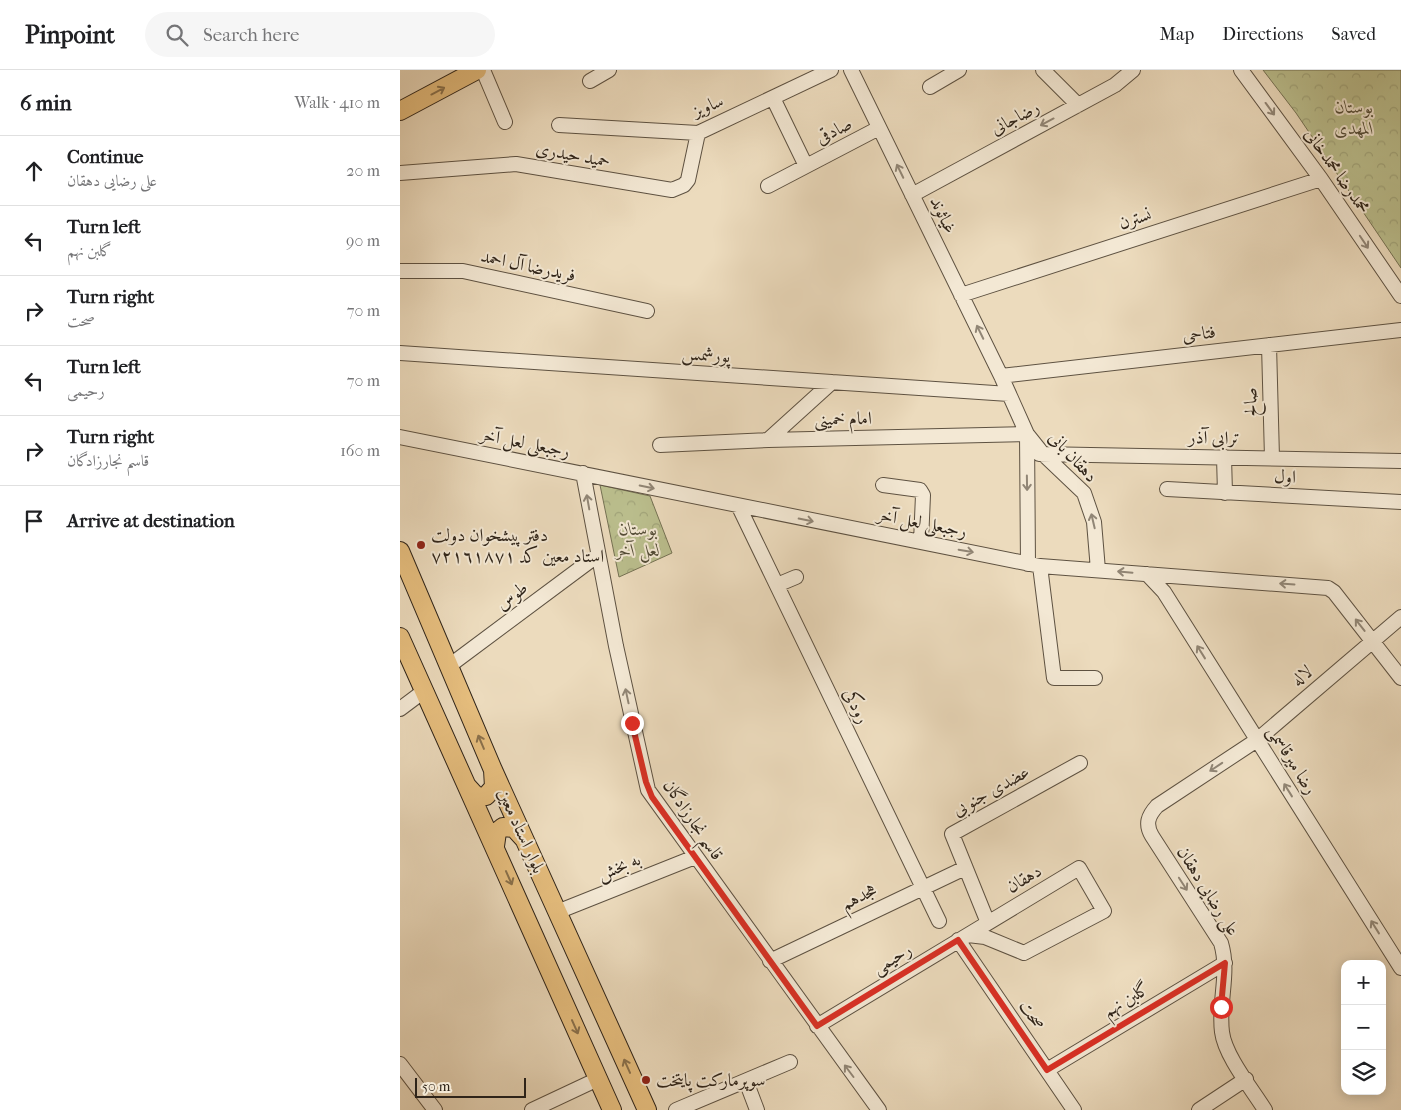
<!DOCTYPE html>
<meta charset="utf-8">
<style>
body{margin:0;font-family:"IM FELL French Canon",Amiri,serif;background:#f6f6f6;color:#202124}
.controls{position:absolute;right:15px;bottom:15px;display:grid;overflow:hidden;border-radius:10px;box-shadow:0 2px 12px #0003}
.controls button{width:45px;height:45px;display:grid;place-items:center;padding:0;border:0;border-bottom:1px solid #e0e0e0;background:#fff;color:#202124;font:25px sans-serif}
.scale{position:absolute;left:15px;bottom:12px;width:111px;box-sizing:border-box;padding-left:5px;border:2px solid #2f2419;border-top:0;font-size:14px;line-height:18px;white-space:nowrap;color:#2f2419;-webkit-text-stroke:4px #f3e8d4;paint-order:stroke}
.stop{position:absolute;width:15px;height:15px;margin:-11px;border:4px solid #d93025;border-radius:50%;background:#fff}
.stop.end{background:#d93025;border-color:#fff;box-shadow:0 1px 5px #0008}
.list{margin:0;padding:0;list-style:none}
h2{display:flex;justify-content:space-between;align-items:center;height:65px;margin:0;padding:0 20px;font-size:21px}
h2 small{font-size:16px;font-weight:400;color:#757577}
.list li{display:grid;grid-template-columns:32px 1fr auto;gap:15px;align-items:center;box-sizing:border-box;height:70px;padding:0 20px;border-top:1px solid #e0e0e0}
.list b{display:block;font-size:19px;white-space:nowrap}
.list p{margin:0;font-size:16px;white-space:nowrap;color:#757577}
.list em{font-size:16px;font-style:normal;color:#757577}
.icon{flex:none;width:28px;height:28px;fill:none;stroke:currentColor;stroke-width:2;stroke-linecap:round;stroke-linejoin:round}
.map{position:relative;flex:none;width:1001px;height:1040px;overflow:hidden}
header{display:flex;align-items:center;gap:30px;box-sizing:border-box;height:70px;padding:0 25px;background:#fff;border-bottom:1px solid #e0e0e0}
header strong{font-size:24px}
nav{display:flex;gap:28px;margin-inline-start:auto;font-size:18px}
.search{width:350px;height:45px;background:#f6f6f6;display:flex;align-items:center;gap:12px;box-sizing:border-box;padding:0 18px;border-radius:28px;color:#757577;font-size:19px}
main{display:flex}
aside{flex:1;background:#fff}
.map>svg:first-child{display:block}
</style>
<header>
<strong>Pinpoint</strong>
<div class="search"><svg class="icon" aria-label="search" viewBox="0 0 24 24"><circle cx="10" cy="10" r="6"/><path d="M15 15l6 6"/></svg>Search here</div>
<nav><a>Map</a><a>Directions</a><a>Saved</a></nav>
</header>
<main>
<aside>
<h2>6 min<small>Walk · 410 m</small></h2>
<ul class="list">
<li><svg class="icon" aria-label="ahead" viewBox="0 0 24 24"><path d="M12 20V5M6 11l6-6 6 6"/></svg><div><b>Continue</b><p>علی رضایی دهقان</p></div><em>20 m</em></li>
<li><svg class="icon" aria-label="left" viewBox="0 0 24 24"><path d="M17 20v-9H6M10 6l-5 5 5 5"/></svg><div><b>Turn left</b><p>گلبن نهم</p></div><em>90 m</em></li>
<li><svg class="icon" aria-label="right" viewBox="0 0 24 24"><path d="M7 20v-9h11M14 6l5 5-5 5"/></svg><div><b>Turn right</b><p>صحت</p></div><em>70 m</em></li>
<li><svg class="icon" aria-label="left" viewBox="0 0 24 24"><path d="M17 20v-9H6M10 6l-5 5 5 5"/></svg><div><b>Turn left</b><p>رحیمی</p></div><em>70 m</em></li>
<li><svg class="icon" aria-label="right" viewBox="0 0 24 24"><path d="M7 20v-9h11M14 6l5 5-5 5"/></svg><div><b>Turn right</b><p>قاسم نجارزادگان</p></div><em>160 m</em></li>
<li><svg class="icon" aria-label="arrive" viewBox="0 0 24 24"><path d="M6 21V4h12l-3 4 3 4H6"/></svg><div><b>Arrive at destination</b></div></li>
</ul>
</aside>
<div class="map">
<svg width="1001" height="1040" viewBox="0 0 1001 1040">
<defs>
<pattern id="forest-crowns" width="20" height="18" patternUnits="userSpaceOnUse" patternTransform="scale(1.25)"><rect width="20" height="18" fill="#bbbf8e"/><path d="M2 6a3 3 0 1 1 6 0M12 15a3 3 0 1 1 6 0" fill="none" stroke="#a1a47a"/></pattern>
</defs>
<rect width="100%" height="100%" fill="#ecdbbd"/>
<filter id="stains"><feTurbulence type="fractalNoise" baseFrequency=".004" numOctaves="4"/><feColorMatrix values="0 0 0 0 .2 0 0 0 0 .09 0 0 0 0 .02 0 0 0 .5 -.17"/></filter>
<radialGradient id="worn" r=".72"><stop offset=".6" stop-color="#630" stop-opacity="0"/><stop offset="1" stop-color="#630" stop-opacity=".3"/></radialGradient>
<path fill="url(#forest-crowns)" stroke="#757254" d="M863 0H1001V198L896 43Z
M200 415 250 426 272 483 219 507Z"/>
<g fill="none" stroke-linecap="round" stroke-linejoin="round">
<g stroke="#5e5242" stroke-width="16">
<path id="minor" d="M83 0 105 52
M451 0 601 306 627 364 643 384 684 423 694 452 698 500
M643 0 678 35
M841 0 921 109 1001 226
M190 11 209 0
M530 17 559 0
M373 28 406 96
M159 55 298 63 431 0
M0 103 116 94 272 120 284 115 288 110 298 63
M368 116 479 58
M512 125 715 15 733 0
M0 201H63L247 241
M561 225 921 109
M869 275 872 388
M0 283 609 324
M601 306 1001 260
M0 367 640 496 928 518 934 522 1001 608
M368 370 432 312
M260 375 368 370 627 364 628 494
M639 384 1001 391
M824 387 825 423
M183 403 216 576 248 720 479 1040
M483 415 520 420 523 425 521 472
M767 419 1001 432
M339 437 539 851
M640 496 654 608H695
M747 504 764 522 1001 898
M377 515 396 507
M49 596 198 485
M0 639 24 621
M157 842 295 787
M588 853 552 764 680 693
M558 870 674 1040
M370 891 565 798
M417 956 679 798 704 841 624 883 585 867 568 865
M0 994 35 1040
M647 1000 825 893
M346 1011 357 1040
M132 1040 198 1009
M276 1040 390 992
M799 1040 846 1009
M865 1040C852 1019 825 986 822 962 818 932 830 903 821 873L752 766C745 754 748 746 757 736L857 670 1001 547"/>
</g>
<g stroke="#2f2419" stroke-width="20">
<path id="major" d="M0 41 77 0
M0 481 93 700 247 1040
M0 567 212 1040
M67 716 77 727 86 726 94 717 93 700
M95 776 97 762 103 757 114 758 124 769"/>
</g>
<use href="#minor" stroke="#f3e8d4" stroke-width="14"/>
<use href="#major" stroke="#e6be7e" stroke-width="18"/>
</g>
<defs><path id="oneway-shaft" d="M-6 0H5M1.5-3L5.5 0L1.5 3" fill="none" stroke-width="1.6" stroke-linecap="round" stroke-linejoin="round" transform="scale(1.25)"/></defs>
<g stroke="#8a714c">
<use href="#oneway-shaft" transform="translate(38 21) rotate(-28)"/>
<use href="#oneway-shaft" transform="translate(81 672) rotate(-113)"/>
<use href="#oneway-shaft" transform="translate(109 808) rotate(66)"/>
<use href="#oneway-shaft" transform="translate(175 957) rotate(66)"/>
<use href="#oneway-shaft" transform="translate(227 996) rotate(-114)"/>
</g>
<g stroke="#918676">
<use href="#oneway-shaft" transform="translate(870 39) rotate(54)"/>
<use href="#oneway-shaft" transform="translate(647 52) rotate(152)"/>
<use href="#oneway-shaft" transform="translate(500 101) rotate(-116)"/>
<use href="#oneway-shaft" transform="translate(964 172) rotate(56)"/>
<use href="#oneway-shaft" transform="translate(580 262) rotate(-116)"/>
<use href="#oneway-shaft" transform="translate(627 413) rotate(89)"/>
<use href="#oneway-shaft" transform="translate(247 417) rotate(12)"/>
<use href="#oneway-shaft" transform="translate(188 432) rotate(-100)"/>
<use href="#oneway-shaft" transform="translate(406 450) rotate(11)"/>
<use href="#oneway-shaft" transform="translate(693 451) rotate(-103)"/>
<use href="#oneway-shaft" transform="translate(566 481) rotate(10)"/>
<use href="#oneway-shaft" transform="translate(725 502) rotate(-175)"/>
<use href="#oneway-shaft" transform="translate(887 514) rotate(-176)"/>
<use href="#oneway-shaft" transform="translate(960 555) rotate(-128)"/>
<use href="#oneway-shaft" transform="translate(801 582) rotate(-122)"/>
<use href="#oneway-shaft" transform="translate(227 626) rotate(-102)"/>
<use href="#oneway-shaft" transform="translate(816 697) rotate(146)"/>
<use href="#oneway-shaft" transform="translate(888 720) rotate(-122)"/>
<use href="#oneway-shaft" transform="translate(783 814) rotate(57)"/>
<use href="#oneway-shaft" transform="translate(975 857) rotate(-122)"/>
<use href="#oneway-shaft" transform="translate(449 1001) rotate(-127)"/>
</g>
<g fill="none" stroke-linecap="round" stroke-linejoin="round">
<path stroke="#d93025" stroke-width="6" d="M232 653 246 712 252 727 417 956 558 870 647 1000 825 893 821 937"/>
</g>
<g fill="#8f2418" stroke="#f3e8d4" stroke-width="2">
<circle cx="21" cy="475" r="5"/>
<circle cx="246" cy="1010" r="5"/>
</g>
<g text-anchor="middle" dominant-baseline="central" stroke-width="4" stroke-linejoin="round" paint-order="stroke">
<g font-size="18" fill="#2f2419" stroke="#f3e8d4">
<text transform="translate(308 36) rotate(-22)">ساویز</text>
<text transform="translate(615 48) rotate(-28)">رضاجانی</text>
<text transform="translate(434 61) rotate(-27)">صادقی</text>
<text transform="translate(173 85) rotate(10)">حمید حیدری</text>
<text transform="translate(937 101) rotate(55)">محمدرضا محمدخانی</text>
<text transform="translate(543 145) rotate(64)">غیاثوند</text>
<text transform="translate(735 149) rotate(-18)">نسترن</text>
<text transform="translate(128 196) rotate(12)">فریدرضا آل احمد</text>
<text transform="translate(799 264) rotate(-7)">فتاحی</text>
<text transform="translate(306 285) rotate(4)">پورشمس</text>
<text transform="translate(851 332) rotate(-92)">صالح</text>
<text transform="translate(443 349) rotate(-1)">امام خمینی</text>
<text transform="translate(814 368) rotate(1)">ترابی آذر</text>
<text transform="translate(125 373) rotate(11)">رجبعلی لعل آخر</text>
<text transform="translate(673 387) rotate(47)">دهقان بانی</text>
<text transform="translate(885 407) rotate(3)">اول</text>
<text transform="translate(522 453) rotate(11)">رجبعلی لعل آخر</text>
<text transform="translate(112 526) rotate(-37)">طوس</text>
<text transform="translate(902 606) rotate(-40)">لاله</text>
<text transform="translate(456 636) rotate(64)">رودکی</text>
<text transform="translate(892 690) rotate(58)">رضا میرقاسمی</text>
<text transform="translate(591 721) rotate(-29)">عضدی جنوبی</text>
<text transform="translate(293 750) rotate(56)">قاسم نجارزادگان</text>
<text transform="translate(121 761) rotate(66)">بلوار استاد معین</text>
<text transform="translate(219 797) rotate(-22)">به بخش</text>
<text transform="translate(624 809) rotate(-31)">دهقان</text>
<text transform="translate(808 821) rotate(58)">علی رضایی دهقان</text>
<text transform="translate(459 827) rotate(-26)">هجدهم</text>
<text transform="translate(492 889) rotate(-31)">رحیمی</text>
<text transform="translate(726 930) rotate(-31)">گلبن نهم</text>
<text transform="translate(632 945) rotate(56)">صحت</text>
</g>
<g font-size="18" font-style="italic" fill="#524b36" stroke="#f3e8d4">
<text x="954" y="37">بوستان<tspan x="954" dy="21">المهدی</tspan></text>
<text x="238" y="459">بوستان<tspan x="238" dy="21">لعل آخر</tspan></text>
</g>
<g font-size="18" fill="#2f2419" stroke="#f3e8d4" text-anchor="start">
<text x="31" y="465">دفتر پيشخوان دولت<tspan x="31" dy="21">استاد معين كد ٧٢١٦١٨٧١</tspan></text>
<text x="256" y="1010">سوپرمارکت پایتخت</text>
</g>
</g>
<rect width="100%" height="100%" filter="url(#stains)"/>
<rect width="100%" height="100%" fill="url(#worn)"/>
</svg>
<div class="controls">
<button>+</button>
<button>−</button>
<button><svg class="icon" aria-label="layers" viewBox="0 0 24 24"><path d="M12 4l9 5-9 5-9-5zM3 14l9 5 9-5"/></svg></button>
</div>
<div class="scale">50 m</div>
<div class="stop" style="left:821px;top:937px"></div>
<div class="stop end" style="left:232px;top:653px"></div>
</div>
</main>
